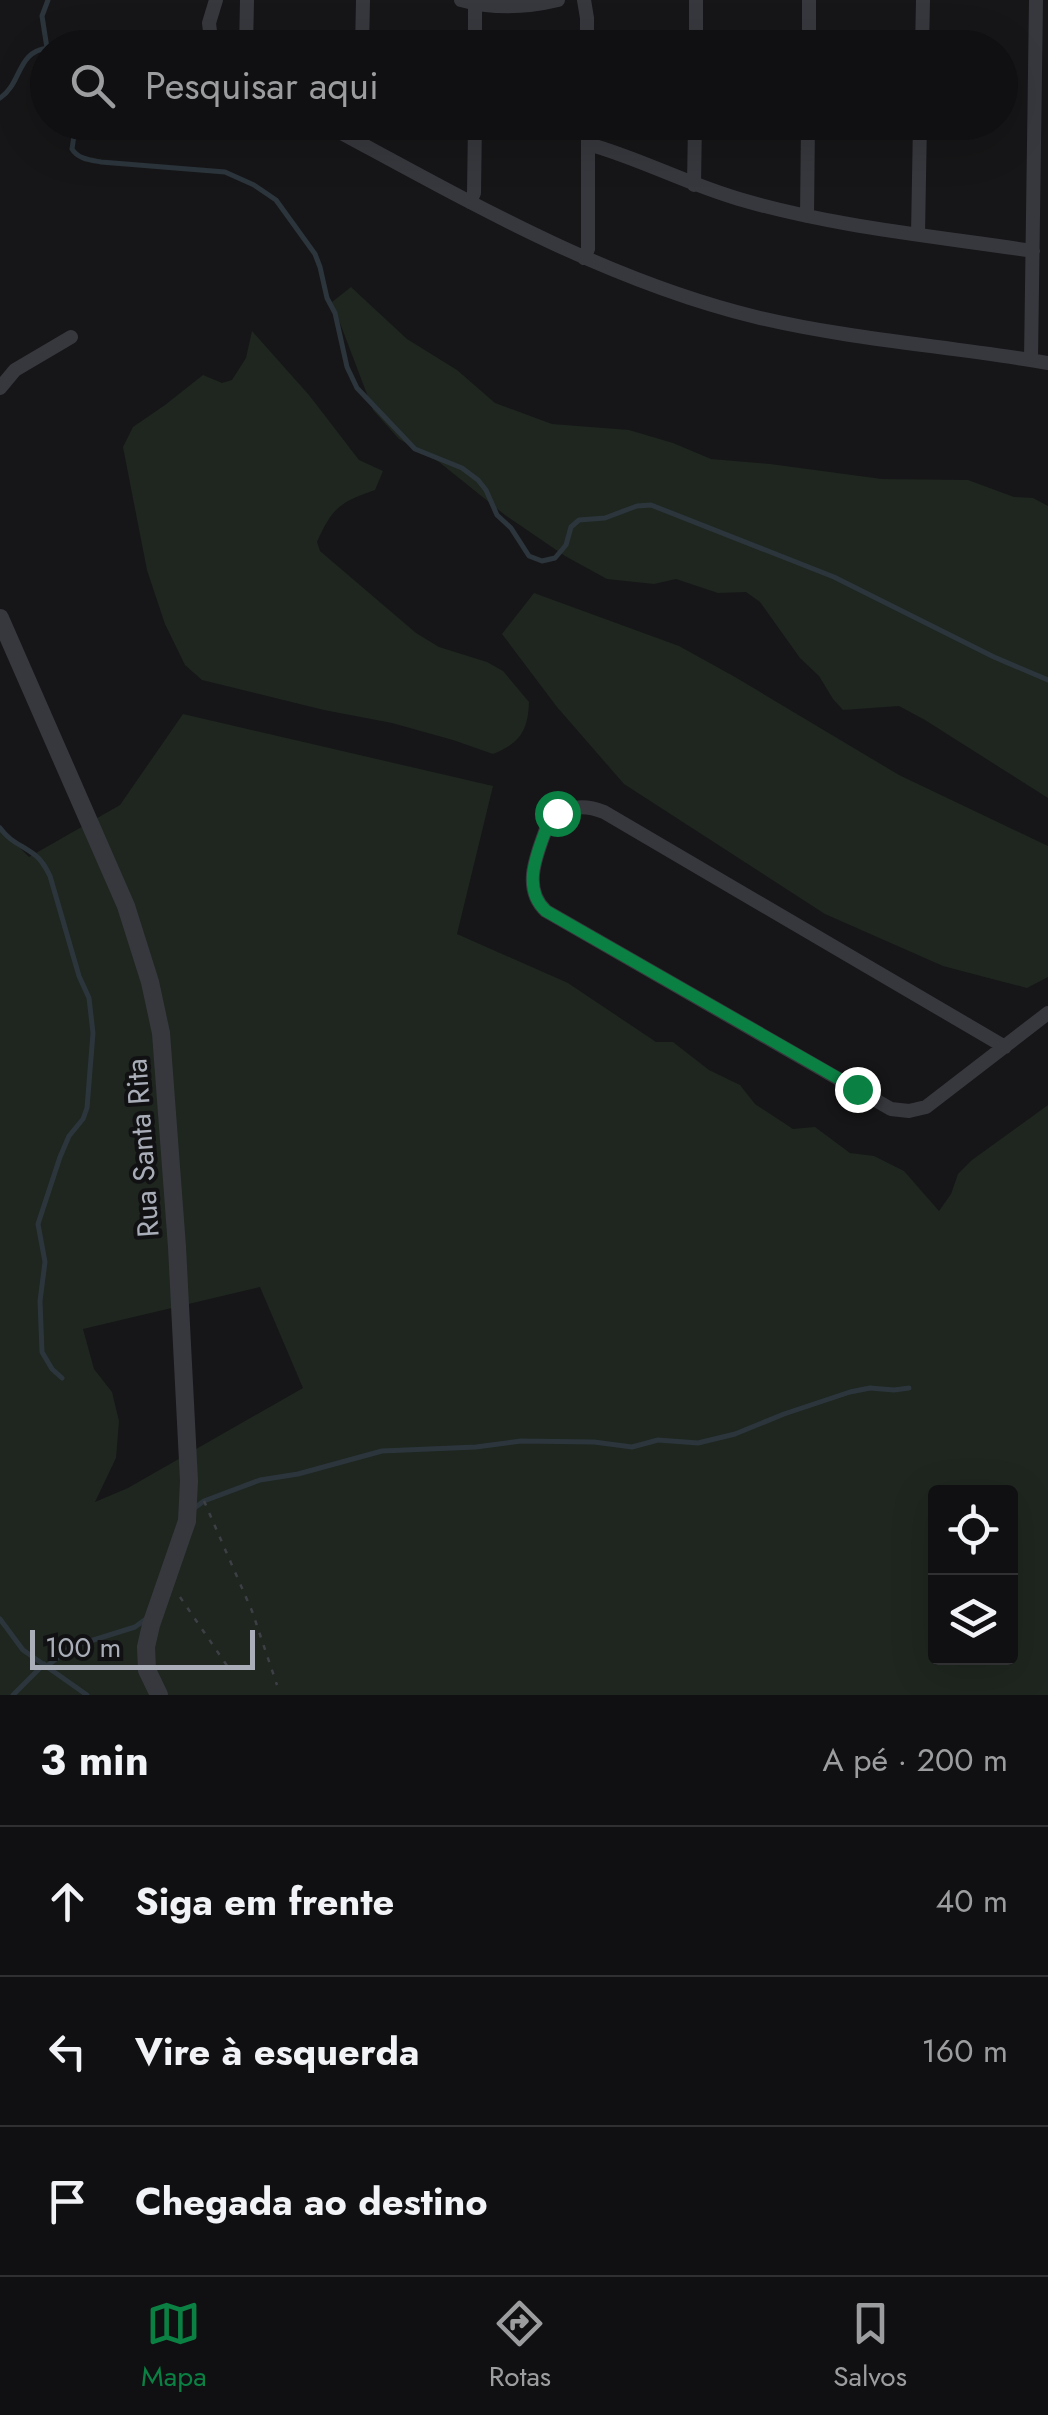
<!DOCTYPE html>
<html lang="pt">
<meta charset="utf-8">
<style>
body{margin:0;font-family:Jost,sans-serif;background:#19191b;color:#f1f3f6}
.controls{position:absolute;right:30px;bottom:30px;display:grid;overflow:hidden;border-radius:10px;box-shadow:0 10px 40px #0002}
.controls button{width:90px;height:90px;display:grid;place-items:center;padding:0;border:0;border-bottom:2px solid #303032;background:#101012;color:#f1f3f6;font:50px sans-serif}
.scale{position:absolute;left:30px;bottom:25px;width:225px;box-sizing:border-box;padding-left:10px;border:5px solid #a8adb8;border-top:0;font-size:28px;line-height:35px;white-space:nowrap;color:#a8adb8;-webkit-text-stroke:8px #111113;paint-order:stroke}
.stop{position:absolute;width:30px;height:30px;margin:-22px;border:8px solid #0b8043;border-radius:50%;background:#fff}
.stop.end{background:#0b8043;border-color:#fff;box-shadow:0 2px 10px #0008}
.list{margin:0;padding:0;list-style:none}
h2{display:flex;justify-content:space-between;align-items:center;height:130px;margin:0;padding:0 40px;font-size:42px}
h2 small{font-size:32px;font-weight:400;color:#9c9d9f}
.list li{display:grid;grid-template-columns:65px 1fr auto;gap:30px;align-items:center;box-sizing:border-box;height:150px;padding:0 40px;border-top:2px solid #303032}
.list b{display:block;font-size:38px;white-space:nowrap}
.list em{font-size:32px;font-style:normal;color:#9c9d9f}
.icon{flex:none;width:55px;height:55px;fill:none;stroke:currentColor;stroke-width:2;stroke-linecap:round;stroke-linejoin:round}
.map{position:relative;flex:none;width:1048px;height:1695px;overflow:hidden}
.search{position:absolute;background:#101012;box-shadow:0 10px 40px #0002;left:30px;right:30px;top:30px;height:110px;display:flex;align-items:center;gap:25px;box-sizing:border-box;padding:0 35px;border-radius:55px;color:#9c9d9f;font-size:38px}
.sheet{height:580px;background:#101012}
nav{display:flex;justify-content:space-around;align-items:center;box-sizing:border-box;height:140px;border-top:2px solid #303032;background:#101012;font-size:28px;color:#9c9d9f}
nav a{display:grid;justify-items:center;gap:5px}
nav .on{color:#0b8043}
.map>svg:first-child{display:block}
</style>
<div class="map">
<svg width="1048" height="1695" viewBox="0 0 1048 1695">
<rect width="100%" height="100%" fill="#161618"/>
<path fill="#1e261f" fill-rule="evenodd" d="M351 287 407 339 457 370 495 403 552 424 629 430 673 443 711 459 770 464 882 479 968 480 1014 497 1033 498 1048 506V798L925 720 899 706 843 710 833 699 819 676 800 658 760 602 746 592 718 593 676 579 654 584 607 579 565 556 505 515 439 462 399 439 373 410 332 302Z
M252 331 309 395 359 460 383 471 375 490C340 502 332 508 317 542L320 551 416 633 439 647 487 662 503 671 529 702C528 731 520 743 493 754L453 740 392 723 324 710 202 680 185 665 165 624 147 570 123 447 133 427 165 405 203 375 222 383 232 380 246 358Z
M534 593 679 646 735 677 899 775 1048 846V977L1027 988 943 966 825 914 624 784 557 707 502 634Z
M183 714 493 786 457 934 568 983 656 1042H673L709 1070 740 1085 755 1104 793 1129 815 1127 850 1153 874 1156 904 1171 939 1211 951 1194 958 1174 972 1160 1048 1105V1695H0V828L29 857 120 805ZM260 1287 303 1388 128 1488 95 1502 116 1458 119 1421 112 1392 94 1369 83 1329ZM936 1492H1010V1658H936Z"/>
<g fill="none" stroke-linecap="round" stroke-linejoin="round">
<path stroke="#2c353c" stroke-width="5" d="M47 48 42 16 48 0
M0 98C23 82 16 52 48 48
M76 122 72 149C78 159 90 160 101 162L225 172 254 185 276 200 315 254 320 267 327 298 335 313 347 367 357 388 415 449 462 468 478 480 486 490 497 515 511 528 529 556 542 561 555 558 566 545 571 527 579 520 605 518 637 506 651 505 834 577 994 657 1048 680
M0 828C10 842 22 845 35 855 42 860 46 868 50 876L79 976 89 998 93 1033 87 1108 83 1119 69 1136 60 1157 38 1224 45 1262 40 1301 42 1352 52 1369 62 1378
M193 1509 204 1501 260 1480 298 1474 382 1451 476 1447 521 1441 594 1442 632 1447 658 1440 698 1443 735 1434 784 1414 850 1392 870 1388 894 1390 909 1388
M0 1619 23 1650 87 1695
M47 1666 71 1647 135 1627 146 1619
M13 1695 44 1664"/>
<path stroke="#3d3f44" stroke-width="2.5" stroke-dasharray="5 8" stroke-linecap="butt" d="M204 1501 252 1611 277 1685
M180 1597 230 1670"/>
<path stroke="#37383d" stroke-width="14" d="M461 0C493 9 525 8 558 0
M584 0 587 18V48
M212 48 209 23 216 0
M246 48 247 0
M362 48 363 0
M475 48V4
M696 48V0
M809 48V0
M922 48 923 0
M321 122C461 197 600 279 756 317 852 340 951 346 1048 363
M588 144C639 158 687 184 739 199 834 227 934 236 1033 251
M694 185 695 122
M470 202 474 193 475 122
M807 216 808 122
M918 234 920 122
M584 258 588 249V122
M1031 360 1036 0
M0 388 15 370 71 337
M1005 1047 604 812C584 804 567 806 550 818 540 848 519 886 546 911L891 1109 909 1111 926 1107 1048 1013"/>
<path stroke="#37383d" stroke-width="18" d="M0 618 126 906 150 982 161 1033 177 1247 189 1481 187 1521 151 1625 146 1647 147 1670 159 1695"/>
</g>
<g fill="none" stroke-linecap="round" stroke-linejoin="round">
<path stroke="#0b8043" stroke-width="12" d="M557 813 550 818C540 848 519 886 546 911L857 1089"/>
</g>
<g text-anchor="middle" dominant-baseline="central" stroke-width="8" stroke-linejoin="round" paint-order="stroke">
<g font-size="30" fill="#a8adb8" stroke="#111113">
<text transform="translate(142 1148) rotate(-94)">Rua Santa Rita</text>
</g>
</g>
</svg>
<div class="controls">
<button><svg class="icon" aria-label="locate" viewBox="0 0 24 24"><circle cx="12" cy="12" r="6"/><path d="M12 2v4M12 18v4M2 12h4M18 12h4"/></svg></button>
<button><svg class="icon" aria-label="layers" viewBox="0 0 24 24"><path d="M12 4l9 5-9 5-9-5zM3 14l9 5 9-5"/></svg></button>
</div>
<div class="scale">100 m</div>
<div class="stop" style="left:557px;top:813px"></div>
<div class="stop end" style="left:857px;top:1089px"></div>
<div class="search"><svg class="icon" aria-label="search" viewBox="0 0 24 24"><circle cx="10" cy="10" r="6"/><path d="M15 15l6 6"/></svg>Pesquisar aqui</div>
</div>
<section class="sheet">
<h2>3 min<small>A pé · 200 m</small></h2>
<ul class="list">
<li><svg class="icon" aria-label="ahead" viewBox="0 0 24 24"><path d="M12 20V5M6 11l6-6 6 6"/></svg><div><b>Siga em frente</b></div><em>40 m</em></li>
<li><svg class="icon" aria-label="left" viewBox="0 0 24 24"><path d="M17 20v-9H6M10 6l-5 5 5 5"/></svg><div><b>Vire à esquerda</b></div><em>160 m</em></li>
<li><svg class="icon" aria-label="arrive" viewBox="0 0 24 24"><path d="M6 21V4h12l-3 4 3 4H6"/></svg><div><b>Chegada ao destino</b></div></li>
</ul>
</section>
<nav>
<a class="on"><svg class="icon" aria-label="map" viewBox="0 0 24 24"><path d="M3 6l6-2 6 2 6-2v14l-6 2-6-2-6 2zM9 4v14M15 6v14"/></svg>Mapa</a>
<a><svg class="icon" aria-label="directions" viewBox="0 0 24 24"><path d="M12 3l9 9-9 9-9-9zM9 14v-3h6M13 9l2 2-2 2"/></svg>Rotas</a>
<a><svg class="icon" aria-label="saved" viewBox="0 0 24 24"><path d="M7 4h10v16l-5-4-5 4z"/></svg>Salvos</a>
</nav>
